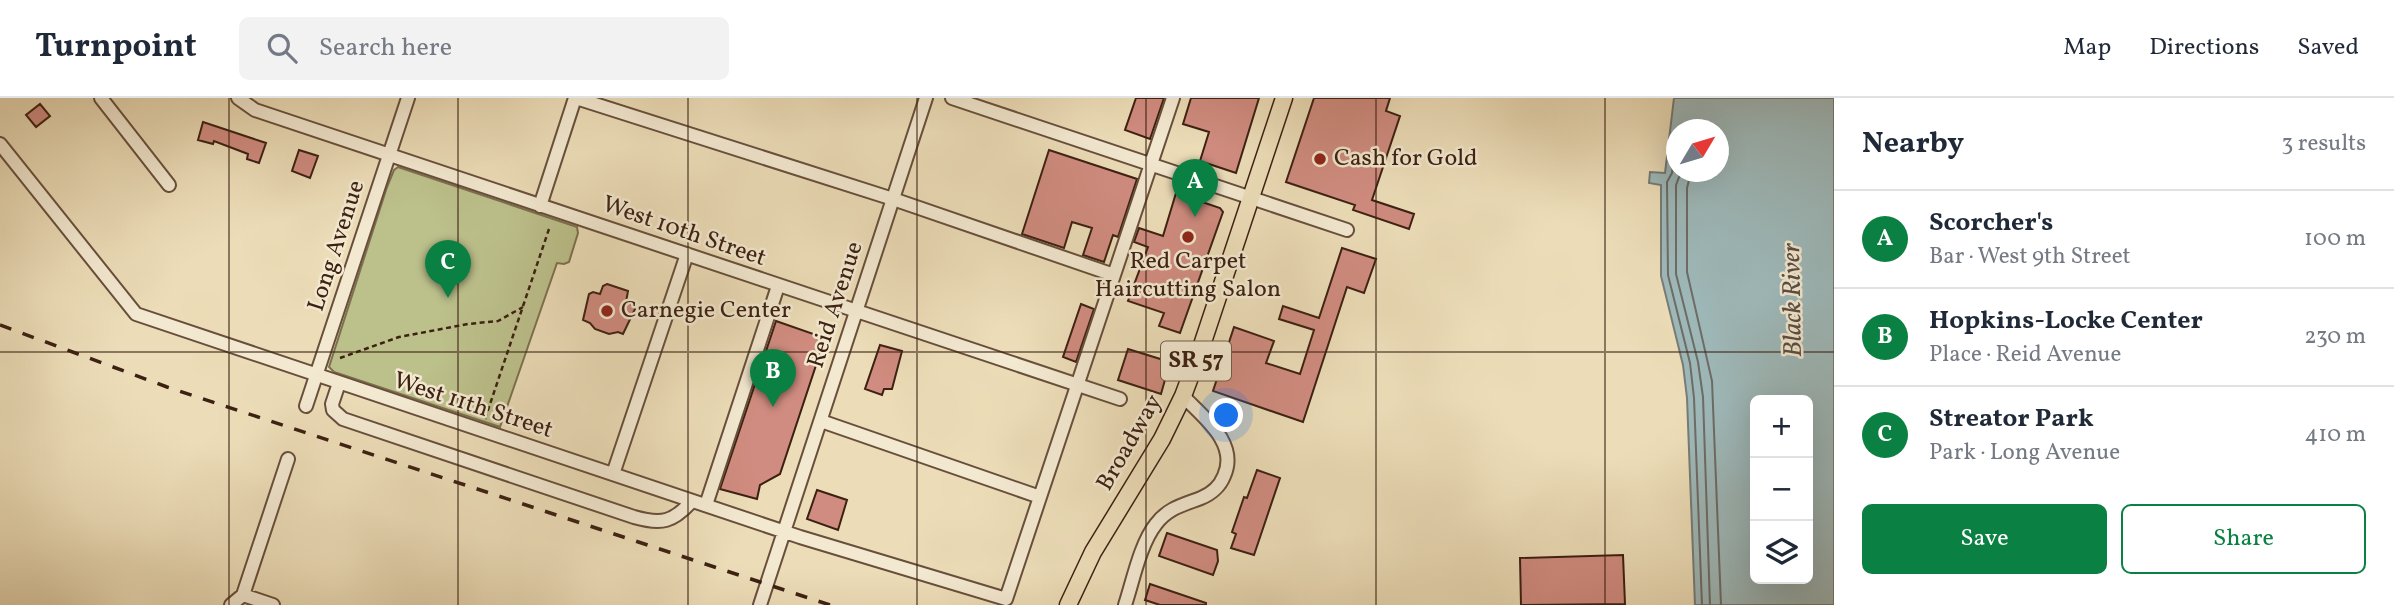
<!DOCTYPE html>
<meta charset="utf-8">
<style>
body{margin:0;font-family:Vollkorn,serif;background:#f2f2f3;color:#1f2937}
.controls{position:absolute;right:21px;bottom:21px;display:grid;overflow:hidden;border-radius:10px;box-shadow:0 7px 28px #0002}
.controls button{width:63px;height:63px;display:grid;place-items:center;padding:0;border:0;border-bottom:2px solid #e0e1e3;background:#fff;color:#1f2937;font:35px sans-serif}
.compass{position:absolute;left:1666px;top:21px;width:63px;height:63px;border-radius:50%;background:#fff;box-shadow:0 7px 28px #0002;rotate:52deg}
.you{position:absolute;left:1227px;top:318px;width:24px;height:24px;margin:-18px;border:5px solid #fff;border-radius:50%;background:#1a73e8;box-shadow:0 0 0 10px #1a73e833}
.badge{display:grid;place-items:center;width:46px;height:46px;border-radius:50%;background:#0b8043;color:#fff;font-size:23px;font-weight:700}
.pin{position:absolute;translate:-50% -58px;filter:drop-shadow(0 2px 4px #0008)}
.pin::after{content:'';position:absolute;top:37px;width:24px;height:21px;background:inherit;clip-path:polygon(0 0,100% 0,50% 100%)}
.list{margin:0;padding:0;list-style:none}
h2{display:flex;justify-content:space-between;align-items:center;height:91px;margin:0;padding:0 28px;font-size:30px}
h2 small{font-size:23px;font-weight:400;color:#747a83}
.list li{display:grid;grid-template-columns:46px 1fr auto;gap:21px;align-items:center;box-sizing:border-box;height:98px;padding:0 28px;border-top:2px solid #e0e1e3}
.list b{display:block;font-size:26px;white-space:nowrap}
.list p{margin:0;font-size:23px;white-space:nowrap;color:#747a83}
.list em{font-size:23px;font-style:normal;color:#747a83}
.actions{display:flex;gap:14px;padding:21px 28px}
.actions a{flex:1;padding:16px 0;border:2px solid #0b8043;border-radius:10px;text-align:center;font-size:24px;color:#0b8043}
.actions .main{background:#0b8043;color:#fff}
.icon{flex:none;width:38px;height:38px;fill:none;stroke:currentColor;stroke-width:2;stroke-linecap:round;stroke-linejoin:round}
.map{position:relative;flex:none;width:1834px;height:507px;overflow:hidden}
header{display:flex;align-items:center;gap:42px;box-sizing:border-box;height:98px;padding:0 35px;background:#fff;border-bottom:2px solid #e0e1e3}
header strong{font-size:33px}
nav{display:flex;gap:38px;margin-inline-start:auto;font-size:24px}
.search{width:490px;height:63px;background:#f2f2f3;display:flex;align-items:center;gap:18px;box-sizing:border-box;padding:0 24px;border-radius:10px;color:#747a83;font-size:26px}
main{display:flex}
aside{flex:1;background:#fff}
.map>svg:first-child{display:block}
</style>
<header>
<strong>Turnpoint</strong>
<div class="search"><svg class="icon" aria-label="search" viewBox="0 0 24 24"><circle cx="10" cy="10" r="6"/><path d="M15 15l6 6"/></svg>Search here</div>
<nav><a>Map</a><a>Directions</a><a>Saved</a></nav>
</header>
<main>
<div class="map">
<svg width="1834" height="507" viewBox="0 0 1834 507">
<rect width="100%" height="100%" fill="#ecddb8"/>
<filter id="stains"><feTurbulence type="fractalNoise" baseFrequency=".00286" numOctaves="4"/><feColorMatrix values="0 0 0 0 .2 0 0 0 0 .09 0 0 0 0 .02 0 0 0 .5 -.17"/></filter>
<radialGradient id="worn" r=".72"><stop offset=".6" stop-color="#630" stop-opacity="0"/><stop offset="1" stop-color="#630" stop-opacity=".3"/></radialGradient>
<path fill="#bcc08b" stroke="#7c704e" stroke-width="2" d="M398 69 577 129 578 135 569 164 564 166 557 165 500 329 334 274 329 269 387 89 394 72Z"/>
<path fill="#9eb9ba" stroke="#777c77" stroke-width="2" fill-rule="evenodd" d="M1674 0H1834V507H1695L1687 300 1683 267 1661 178V87L1649 85 1650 74 1665 75ZM1676 32H1718V74H1676ZM1755 302H1808V481H1755Z"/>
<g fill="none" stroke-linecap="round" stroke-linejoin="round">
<path stroke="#6d6c66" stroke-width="2" d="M1676 38 1672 75 1667 84 1668 177 1690 265 1694 300 1702 507
M1681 74 1676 87V176L1698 264 1703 299 1710 507
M1691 74 1687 90V174L1712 283 1721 507"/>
</g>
<path fill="#d08c80" stroke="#3c2012" stroke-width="2" d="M1136 0H1164L1150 41 1125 32Z
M1191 0H1259L1236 75 1200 63 1209 34 1183 26Z
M1314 0H1390L1386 13 1400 18 1372 102 1414 116 1409 131 1353 112 1355 107 1286 84Z
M40 6 50 18 36 29 26 17Z
M203 24 266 45 259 65 247 61 248 56 214 43 213 46 198 42Z
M299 52 318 58 310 80 292 73Z
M1049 52 1137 81 1118 139 1113 137 1104 164 1083 157 1092 130 1072 124 1064 150 1022 136Z
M1176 95 1220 110 1223 114 1180 235 1159 228 1164 215 1128 203 1148 149 1134 144 1139 130 1163 138Z
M1342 150 1376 161 1364 195 1347 189 1303 324 1213 293 1234 229 1274 243 1266 265 1300 276 1314 232 1279 221 1283 208 1319 220Z
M607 186 628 193 626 204 633 207 635 211 623 236 618 234 609 236 595 231 590 225 583 222 589 196 593 194 600 196 603 188Z
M1081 206 1094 211 1076 264 1063 259Z
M776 223 825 240 780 376 760 387 757 401 720 391Z
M880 247 902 253 892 291H884L882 297 865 291Z
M1128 251 1170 264 1161 296 1118 282Z
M1257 372 1280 380 1254 457 1231 450 1236 436 1232 434 1244 399 1247 400Z
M817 392 847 402 838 432 807 421Z
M1167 435 1217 452 1218 463 1213 477 1159 458Z
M1623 457 1625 506 1521 507 1520 460Z
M1150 486 1206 505V507H1160L1145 502Z"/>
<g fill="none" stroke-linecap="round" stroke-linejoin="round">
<g stroke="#684f3c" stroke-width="16">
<path id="minor" d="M101 0 169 87
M238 0 255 12 1120 301
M576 0 893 101 1114 177
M952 0 1347 132
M0 46 136 216 800 439 1006 501 1173 0
M540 108 575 0
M339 285 332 306 333 312 343 321 634 419C662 427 673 424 692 403
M306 308 408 0
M821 323 1040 399
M613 376 687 156
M706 407 778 188
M243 497 273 507
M231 507 243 497 288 361
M760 507 926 0
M1125 507C1133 483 1140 446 1156 426 1168 410 1183 407 1201 400 1211 396 1220 388 1224 378 1239 345 1203 319 1183 298"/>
</g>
<g stroke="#3c2012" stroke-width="19">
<path id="major" d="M1068 507 1093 454 1162 341 1183 298 1201 250 1284 0"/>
</g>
<path stroke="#3c2012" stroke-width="2.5" stroke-dasharray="5 3.5" stroke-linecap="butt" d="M340 260 399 239 468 226 498 223 523 209
M485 321 550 128"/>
<use href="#minor" stroke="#f3e9d1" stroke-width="12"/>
<use href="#major" stroke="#ecddb8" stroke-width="16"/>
<path stroke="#3c2012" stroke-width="3.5" stroke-dasharray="12 12" stroke-linecap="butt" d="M0 227 167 289 830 507"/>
</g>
<path fill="none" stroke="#3c2012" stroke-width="2" stroke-opacity="0.55" d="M229 0V507M458 0V507M688 0V507M917 0V507M1146 0V507M1376 0V507M1605 0V507M0 254H1834"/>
<g fill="#8f2418" stroke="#f3e9d1" stroke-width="2.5">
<circle cx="1320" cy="61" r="7"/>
<circle cx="1188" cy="139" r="7"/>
<circle cx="607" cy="213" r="7"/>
</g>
<g text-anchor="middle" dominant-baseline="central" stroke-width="5" stroke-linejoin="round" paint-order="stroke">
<rect fill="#f3e9d1" stroke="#735c4b" stroke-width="2" x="1161" y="243.5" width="70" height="39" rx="5"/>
<g font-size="23" font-weight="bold" fill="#3c2012">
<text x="1196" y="263">SR 57</text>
</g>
<g font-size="24" fill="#3c2012" stroke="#f3e9d1" text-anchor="start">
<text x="1334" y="61">Cash for Gold</text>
<text x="1188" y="164" text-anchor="middle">Red Carpet<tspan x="1188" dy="28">Haircutting Salon</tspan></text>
<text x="621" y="213">Carnegie Center</text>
</g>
<g font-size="24" fill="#3c2012" stroke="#f3e9d1">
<text transform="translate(684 134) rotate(19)">West 10th Street</text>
<text transform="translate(337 148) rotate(-72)">Long Avenue</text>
<text transform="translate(836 207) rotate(-72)">Reid Avenue</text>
<text transform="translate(473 308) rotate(18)">West 11th Street</text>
<text transform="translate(1130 345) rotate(-60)">Broadway</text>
</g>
<g font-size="26" font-style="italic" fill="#594e44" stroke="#f3e9d1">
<text transform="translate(1793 202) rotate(-91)">Black River</text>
</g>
</g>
<rect width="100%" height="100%" filter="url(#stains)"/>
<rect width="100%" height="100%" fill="url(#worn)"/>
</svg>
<div class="controls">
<button>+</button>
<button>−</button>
<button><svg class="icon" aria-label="layers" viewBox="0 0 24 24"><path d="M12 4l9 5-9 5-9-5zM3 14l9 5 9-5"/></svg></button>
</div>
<svg class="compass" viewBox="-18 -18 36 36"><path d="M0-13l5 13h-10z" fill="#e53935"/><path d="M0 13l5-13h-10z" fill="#747a83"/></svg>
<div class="you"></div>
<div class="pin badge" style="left:1195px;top:119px">A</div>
<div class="pin badge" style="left:773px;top:309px">B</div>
<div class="pin badge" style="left:448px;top:200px">C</div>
</div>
<aside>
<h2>Nearby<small>3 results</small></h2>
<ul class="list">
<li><span class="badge">A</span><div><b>Scorcher's</b><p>Bar · West 9th Street</p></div><em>100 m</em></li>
<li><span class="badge">B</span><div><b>Hopkins-Locke Center</b><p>Place · Reid Avenue</p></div><em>230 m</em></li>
<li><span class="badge">C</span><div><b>Streator Park</b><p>Park · Long Avenue</p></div><em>410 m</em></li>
</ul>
<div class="actions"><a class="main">Save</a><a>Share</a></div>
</aside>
</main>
